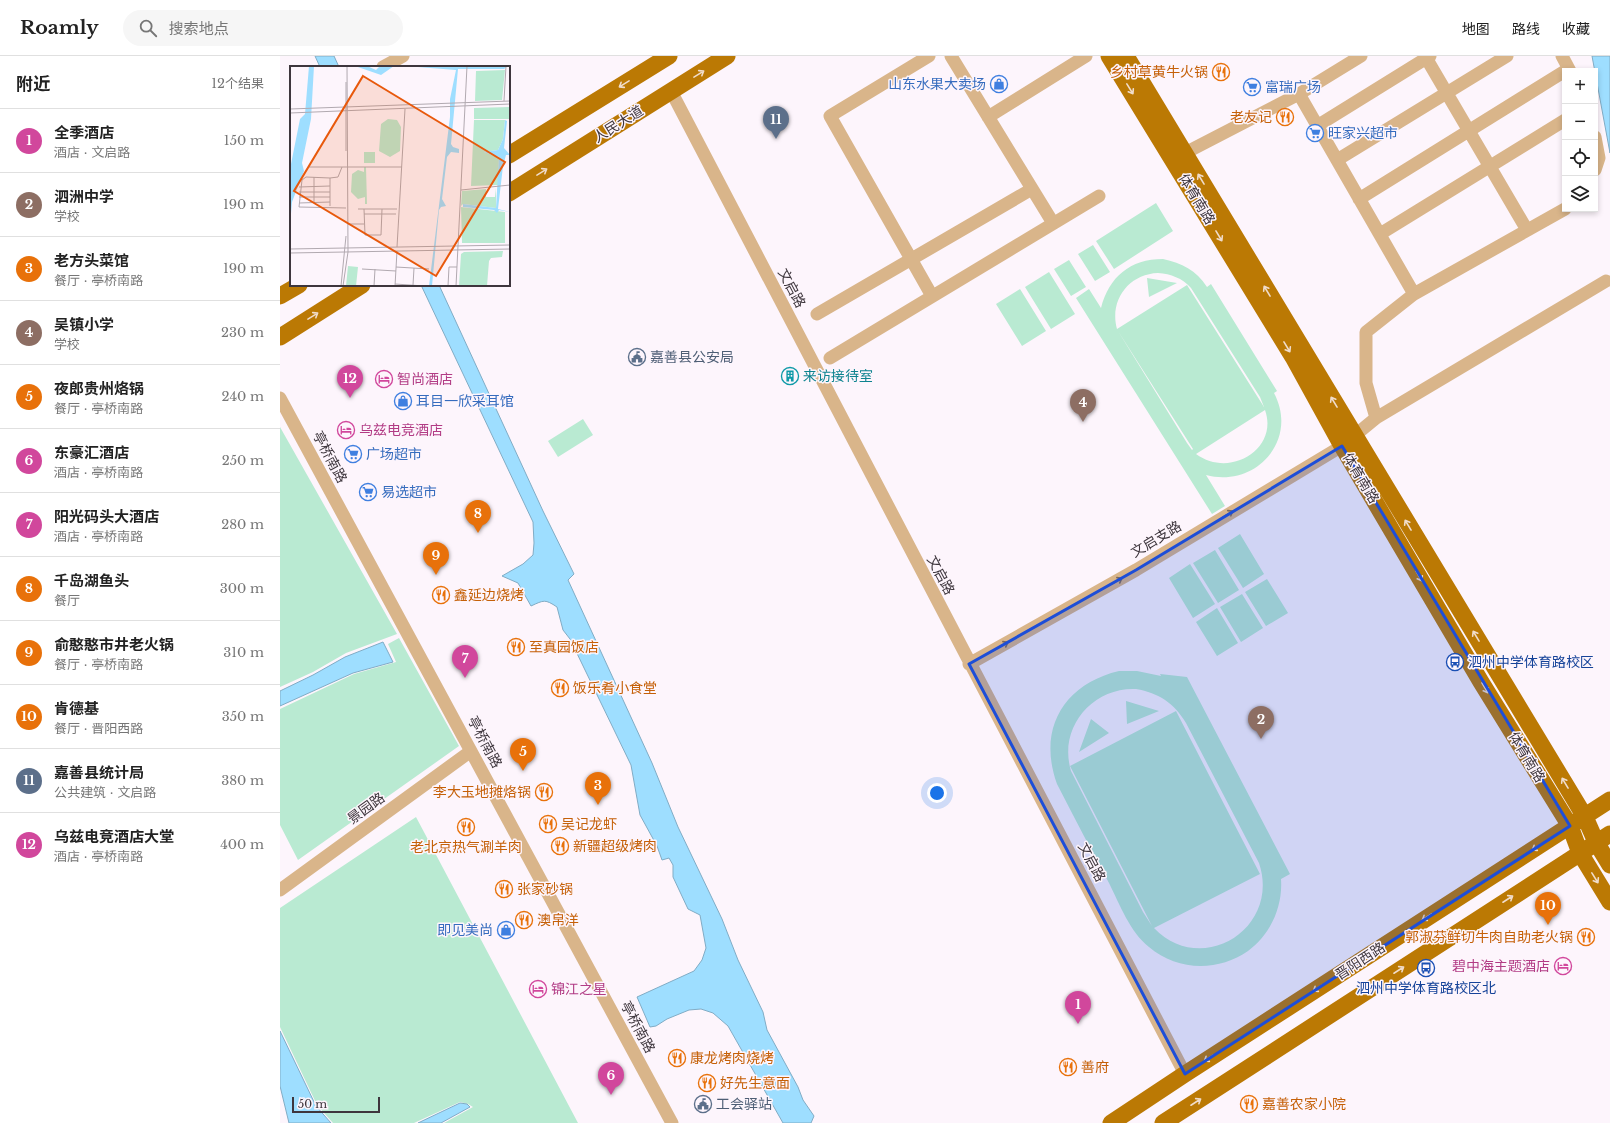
<!DOCTYPE html>
<html lang="zh">
<meta charset="utf-8">
<style>
body{margin:0;font-family:"Libre Baskerville","Noto Sans SC",serif;background:#f6f6f6;color:#222}
.controls{position:absolute;right:12px;top:12px;display:grid;overflow:hidden;border-radius:0px;box-shadow:0 2px 6px #0003}
.controls button{width:36px;height:36px;display:grid;place-items:center;padding:0;border:0;border-bottom:1px solid #e0e0e0;background:#fff;color:#222;font:20px sans-serif}
.scale{position:absolute;left:12px;bottom:10px;width:88px;box-sizing:border-box;padding-left:4px;border:2px solid #3e363d;border-top:0;font-size:11px;line-height:14px;white-space:nowrap;color:#3e363d;-webkit-text-stroke:3px #fdf5fc;paint-order:stroke}
.you{position:absolute;left:657px;top:737px;width:14px;height:14px;margin:-10px;border:3px solid #fff;border-radius:50%;background:#1a73e8;box-shadow:0 0 0 6px #1a73e833}
.badge{display:grid;place-items:center;width:26px;height:26px;border-radius:50%;background:#0e724a;color:#fff;font-size:13px;font-weight:700}
.pin{position:absolute;translate:-50% -33px;filter:drop-shadow(0 1px 2px #0008)}
.pin::after{content:'';position:absolute;top:21px;width:14px;height:12px;background:inherit;clip-path:polygon(0 0,100% 0,50% 100%)}
.list{margin:0;padding:0;list-style:none}
h2{display:flex;justify-content:space-between;align-items:center;height:52px;margin:0;padding:0 16px;font-size:17px}
h2 small{font-size:13px;font-weight:400;color:#767676}
.list li{display:grid;grid-template-columns:26px 1fr auto;gap:12px;align-items:center;box-sizing:border-box;height:64px;padding:0 16px;border-top:1px solid #e0e0e0}
.list b{display:block;font-size:15px;white-space:nowrap}
.list p{margin:0;font-size:13px;white-space:nowrap;color:#767676}
.list em{font-size:13px;font-style:normal;color:#767676}
.icon{flex:none;width:22px;height:22px;fill:none;stroke:currentColor;stroke-width:2;stroke-linecap:round;stroke-linejoin:round}
.map{position:relative;flex:none;width:1330px;height:1067px;overflow:hidden}
header{display:flex;align-items:center;gap:24px;box-sizing:border-box;height:56px;padding:0 20px;background:#fff;border-bottom:1px solid #e0e0e0}
header strong{font-size:19px}
nav{display:flex;gap:22px;margin-inline-start:auto;font-size:14px}
.search{width:280px;height:36px;background:#f6f6f6;display:flex;align-items:center;gap:10px;box-sizing:border-box;padding:0 14px;border-radius:22px;color:#767676;font-size:15px}
main{display:flex}
aside{flex:1;background:#fff}
.map>svg:first-child{display:block}
</style>
<header>
<strong>Roamly</strong>
<div class="search"><svg class="icon" aria-label="search" viewBox="0 0 24 24"><circle cx="10" cy="10" r="6"/><path d="M15 15l6 6"/></svg>搜索地点</div>
<nav><a>地图</a><a>路线</a><a>收藏</a></nav>
</header>
<main>
<aside>
<h2>附近<small>12个结果</small></h2>
<ul class="list">
<li><span class="badge" style="background:#d1479c">1</span><div><b>全季酒店</b><p>酒店 · 文启路</p></div><em>150 m</em></li>
<li><span class="badge" style="background:#8d6e63">2</span><div><b>泗洲中学</b><p>学校</p></div><em>190 m</em></li>
<li><span class="badge" style="background:#e8710a">3</span><div><b>老方头菜馆</b><p>餐厅 · 亭桥南路</p></div><em>190 m</em></li>
<li><span class="badge" style="background:#8d6e63">4</span><div><b>吴镇小学</b><p>学校</p></div><em>230 m</em></li>
<li><span class="badge" style="background:#e8710a">5</span><div><b>夜郎贵州烙锅</b><p>餐厅 · 亭桥南路</p></div><em>240 m</em></li>
<li><span class="badge" style="background:#d1479c">6</span><div><b>东豪汇酒店</b><p>酒店 · 亭桥南路</p></div><em>250 m</em></li>
<li><span class="badge" style="background:#d1479c">7</span><div><b>阳光码头大酒店</b><p>酒店 · 亭桥南路</p></div><em>280 m</em></li>
<li><span class="badge" style="background:#e8710a">8</span><div><b>千岛湖鱼头</b><p>餐厅</p></div><em>300 m</em></li>
<li><span class="badge" style="background:#e8710a">9</span><div><b>俞憨憨市井老火锅</b><p>餐厅 · 亭桥南路</p></div><em>310 m</em></li>
<li><span class="badge" style="background:#e8710a">10</span><div><b>肯德基</b><p>餐厅 · 晋阳西路</p></div><em>350 m</em></li>
<li><span class="badge" style="background:#5c6f8a">11</span><div><b>嘉善县统计局</b><p>公共建筑 · 文启路</p></div><em>380 m</em></li>
<li><span class="badge" style="background:#d1479c">12</span><div><b>乌兹电竞酒店大堂</b><p>酒店 · 亭桥南路</p></div><em>400 m</em></li>
</ul>
</aside>
<div class="map">
<svg width="1330" height="1067" viewBox="0 0 1330 1067">
<rect width="100%" height="100%" fill="#fdf5fc"/>
<path fill="#b9ead2" fill-rule="evenodd" d="M876 147 893 175 834 213 816 185Z
M813 189 830 216 815 225 798 198Z
M883 203C902 207 916 214 927 231L931 228 997 335 994 337C1019 384 976 432 926 419L945 450 932 458 796 242 809 233 821 252C829 221 850 203 883 203ZM878 217C891 218 902 222 911 232L980 341 984 351 907 229 837 273C829 244 849 218 878 217ZM838 275 913 393 912 394 907 387ZM985 354C999 393 950 423 916 398Z
M789 204 806 231 791 240 774 213Z
M769 216 795 258 771 273 745 231Z
M867 222 897 227 869 241Z
M740 233 766 275 742 290 716 248Z
M303 363 313 379 278 401 268 385Z
M0 371 117 578 66 597 33 616 0 631Z
M960 478 984 518 963 532 938 492Z
M935 494 959 534 938 547 913 507Z
M910 508 935 548 913 562 889 522Z
M987 523 1008 557 986 570 965 536Z
M962 538 983 572 961 586 940 551Z
M937 552 958 587 937 600 916 566Z
M119 582 179 690 18 804 0 769V653L74 618 116 606 108 588Z
M839 615H857L881 620 880 618 907 621 1010 818 1001 823C1003 851 990 879 968 895 938 916 897 915 869 891 850 876 840 849 829 827 811 794 794 761 777 728 757 673 784 628 839 615ZM856 633C879 637 894 647 906 667L979 807C1001 872 922 922 874 872L980 818 896 655 790 710 872 870 863 856 791 715C778 672 812 631 856 633Z
M846 645 879 655 847 668Z
M811 663 829 677 799 696Z
M136 761 298 1067H164L193 1051 188 1048 180 1046 134 1067H53L37 1049 0 971V852Z"/>
<path fill="#9edeff" stroke="#81acc5" d="M35 0H54L59 11H40Z
M1312 0H1330V97Z
M141 229H159L263 455 294 518 288 524 372 707 398 771 442 863 458 904 483 956 487 974 518 1031 523 1044 534 1060 531 1067H503L448 970 433 957 421 953 409 954 387 963 376 970 370 971 357 941 414 915 422 904 426 892 420 859 408 853 393 821V809L389 802 382 804 377 790 360 759 351 709 290 583 283 574 277 551C265 543 264 544 251 550L238 527 222 520 243 508 253 499 254 487 253 466Z
M103 586 113 606 73 617 0 650V635L33 619 65 601Z
M0 975 36 1050 51 1067H9L0 1030Z
M180 1047 187 1048 190 1051 161 1067H138Z"/>
<g fill="none" stroke-linecap="round" stroke-linejoin="round">
<path stroke="#d9b58a" stroke-width="13" d="M649 0 550 60 652 240
M671 0 773 167
M1145 0 1247 174
M1282 0 1290 15
M103 11 123 0
M391 35 905 1018
M1019 38 1134 238 1086 276V327L1096 362
M708 61 806 0
M1037 70 1150 0
M1315 81 1319 102 1315 114
M905 97 1019 38 1081 0
M1057 104 1227 0
M1079 143 1285 15
M1100 178 1285 64
M1134 238 1285 153
M537 258 752 133
M550 302 819 140
M0 342 392 1067
M689 608 856 514 1062 390 1096 362 1326 225
M0 834 191 695"/>
<path stroke="#bb7904" stroke-width="17" d="M829 0 1013 301 1062 390 1201 626 1290 770 1300 797 1330 846
M846 0 1305 761 1316 786 1330 809
M229 99 389 0
M229 137 447 0
M0 240 19 229
M0 281 82 229
M831 1067 905 1018 1330 744
M883 1067 1330 778"/>
</g>
<defs><path id="oneway-shaft" d="M-6 0H5M1.5-3L5.5 0L1.5 3" fill="none" stroke-width="1.6" stroke-linecap="round" stroke-linejoin="round"/></defs>
<g stroke="#f0dcca">
<use href="#oneway-shaft" transform="translate(419 18) rotate(-32)"/>
<use href="#oneway-shaft" transform="translate(344 28) rotate(148)"/>
<use href="#oneway-shaft" transform="translate(850 33) rotate(58)"/>
<use href="#oneway-shaft" transform="translate(262 116) rotate(-32)"/>
<use href="#oneway-shaft" transform="translate(921 123) rotate(-121)"/>
<use href="#oneway-shaft" transform="translate(939 180) rotate(59)"/>
<use href="#oneway-shaft" transform="translate(987 235) rotate(-121)"/>
<use href="#oneway-shaft" transform="translate(33 260) rotate(-32)"/>
<use href="#oneway-shaft" transform="translate(1007 291) rotate(59)"/>
<use href="#oneway-shaft" transform="translate(1054 346) rotate(-121)"/>
<use href="#oneway-shaft" transform="translate(1128 469) rotate(-121)"/>
<use href="#oneway-shaft" transform="translate(1139 520) rotate(59)"/>
<use href="#oneway-shaft" transform="translate(1196 580) rotate(-121)"/>
<use href="#oneway-shaft" transform="translate(1205 632) rotate(59)"/>
<use href="#oneway-shaft" transform="translate(1285 727) rotate(-121)"/>
<use href="#oneway-shaft" transform="translate(1257 791) rotate(148)"/>
<use href="#oneway-shaft" transform="translate(1315 822) rotate(58)"/>
<use href="#oneway-shaft" transform="translate(1228 843) rotate(-33)"/>
<use href="#oneway-shaft" transform="translate(1147 861) rotate(147)"/>
<use href="#oneway-shaft" transform="translate(1119 914) rotate(-33)"/>
<use href="#oneway-shaft" transform="translate(1038 932) rotate(147)"/>
<use href="#oneway-shaft" transform="translate(929 1002) rotate(147)"/>
<use href="#oneway-shaft" transform="translate(916 1046) rotate(-33)"/>
</g>
<g stroke="#7c695c">
<use href="#oneway-shaft" transform="translate(948 458) rotate(-31)"/>
<use href="#oneway-shaft" transform="translate(837 525) rotate(-29)"/>
<use href="#oneway-shaft" transform="translate(723 589) rotate(-29)"/>
</g>
<path fill="#1d4ed8" fill-opacity="0.2" stroke="#1d4ed8" stroke-width="3" stroke-linejoin="round" d="M1062 390 1290 770 905 1018 689 608 856 514Z"/>
<defs>
<g id="restaurant-ring" transform="scale(0.9)"><circle r="9.5" fill="#fdf5fc" stroke="#e8710a" stroke-width="1.5"/><path d="M-5-6h1v4h1v-4h1v4h1v-4h1v5L-1.5 .5V6h-2V.5L-5-1ZM5-6V6H3V1.5H1.5Q1.5-4 5-6Z" fill="#e8710a"/></g>
<g id="shop-ring" transform="scale(0.9)"><circle r="9.5" fill="#fdf5fc" stroke="#3f7fe0" stroke-width="1.5"/><path d="M-5-2.5h2.3a2.7 3.5 0 0 1 5.4 0H5L5.5 6h-11ZM-1.5-2.5h3a1.5 2.3 0 0 0-3 0Z" fill="#3f7fe0"/></g>
<g id="supermarket-ring" transform="scale(0.9)"><circle r="9.5" fill="#fdf5fc" stroke="#3f7fe0" stroke-width="1.5"/><path d="M-6-5.5h2.5l.6 2H6L4.5 2H-2.5L-4.4-4H-6ZM-1.5 3.2a1.3 1.3 0 1 0 .1 0ZM3 3.2a1.3 1.3 0 1 0 .1 0Z" fill="#3f7fe0"/></g>
<g id="civic-ring" transform="scale(0.9)"><circle r="9.5" fill="#fdf5fc" stroke="#5c6f8a" stroke-width="1.5"/><path d="M-.6-6.5H3V-4.5H.6V-3L4-1V1h2V6H-6V1h2V-1L-.6-3ZM-1.2 2.5V6h2.4V2.5Z" fill="#5c6f8a"/></g>
<g id="building-ring" transform="scale(0.9)"><circle r="9.5" fill="#fdf5fc" stroke="#0f9aa8" stroke-width="1.5"/><path d="M-4-6H4V6H1V3H-1V6H-4ZM-2.5-4.3h1.7v1.8h-1.7ZM.8-4.3h1.7v1.8H.8ZM-2.5-1h1.7V.8h-1.7ZM.8-1h1.7V.8H.8Z" fill="#0f9aa8"/></g>
<g id="hotel-ring" transform="scale(0.9)"><circle r="9.5" fill="#fdf5fc" stroke="#d1479c" stroke-width="1.5"/><path d="M-6-4.5h1.5V1H6V5H4.5V3h-9V5H-6ZM-4 0a1.8 1.8 0 1 1 3.6 0ZM.5 0V-2.5h3Q6-2.5 6 0Z" fill="#d1479c"/></g>
<g id="bus-ring" transform="scale(0.9)"><circle r="9.5" fill="#fdf5fc" stroke="#1a4fb4" stroke-width="1.5"/><path d="M-5-6H5V4H4V6H2V4H-2V6H-4V4H-5ZM-3.5-4V0h7V-4ZM-3.5 1.2v1.5H-2V1.2ZM2 1.2v1.5H3.5V1.2Z" fill="#1a4fb4"/></g>
</defs>
<g fill-rule="evenodd">
<use href="#restaurant-ring" x="941" y="16"/>
<use href="#shop-ring" x="719" y="28"/>
<use href="#supermarket-ring" x="972" y="31"/>
<use href="#restaurant-ring" x="1005" y="61"/>
<use href="#supermarket-ring" x="1035" y="77"/>
<use href="#civic-ring" x="357" y="301"/>
<use href="#building-ring" x="510" y="320"/>
<use href="#hotel-ring" x="104" y="323"/>
<use href="#shop-ring" x="123" y="345"/>
<use href="#hotel-ring" x="66" y="374"/>
<use href="#supermarket-ring" x="73" y="398"/>
<use href="#supermarket-ring" x="88" y="436"/>
<use href="#restaurant-ring" x="161" y="539"/>
<use href="#restaurant-ring" x="236" y="591"/>
<use href="#bus-ring" x="1175" y="606"/>
<use href="#restaurant-ring" x="280" y="632"/>
<use href="#restaurant-ring" x="264" y="736"/>
<use href="#restaurant-ring" x="268" y="768"/>
<use href="#restaurant-ring" x="186" y="771"/>
<use href="#restaurant-ring" x="280" y="790"/>
<use href="#restaurant-ring" x="224" y="833"/>
<use href="#restaurant-ring" x="244" y="864"/>
<use href="#shop-ring" x="226" y="874"/>
<use href="#restaurant-ring" x="1306" y="881"/>
<use href="#hotel-ring" x="1283" y="910"/>
<use href="#bus-ring" x="1146" y="912"/>
<use href="#hotel-ring" x="258" y="933"/>
<use href="#restaurant-ring" x="397" y="1002"/>
<use href="#restaurant-ring" x="788" y="1011"/>
<use href="#restaurant-ring" x="427" y="1027"/>
<use href="#civic-ring" x="423" y="1048"/>
<use href="#restaurant-ring" x="969" y="1048"/>
</g>
<g text-anchor="middle" dominant-baseline="central" stroke-width="3" stroke-linejoin="round" paint-order="stroke">
<g font-size="14" fill="#c56008" stroke="#fdf5fc" text-anchor="start">
<text x="928" y="16" text-anchor="end">乡村草黄牛火锅</text>
<text x="992" y="61" text-anchor="end">老友记</text>
<text x="174" y="539">鑫延边烧烤</text>
<text x="249" y="591">至真园饭店</text>
<text x="293" y="632">饭乐肴小食堂</text>
<text x="251" y="736" text-anchor="end">李大玉地摊烙锅</text>
<text x="281" y="768">吴记龙虾</text>
<text x="293" y="790">新疆超级烤肉</text>
<text x="186" y="791" text-anchor="middle">老北京热气涮羊肉</text>
<text x="237" y="833">张家砂锅</text>
<text x="257" y="864">澳帛洋</text>
<text x="1293" y="881" text-anchor="end">郭淑芬鲜切牛肉自助老火锅</text>
<text x="410" y="1002">康龙烤肉烧烤</text>
<text x="801" y="1011">善府</text>
<text x="440" y="1027">好先生意面</text>
<text x="982" y="1048">嘉善农家小院</text>
</g>
<g font-size="14" fill="#366cbe" stroke="#fdf5fc" text-anchor="start">
<text x="706" y="28" text-anchor="end">山东水果大卖场</text>
<text x="985" y="31">富瑞广场</text>
<text x="1048" y="77">旺家兴超市</text>
<text x="136" y="345">耳目一欣采耳馆</text>
<text x="86" y="398">广场超市</text>
<text x="101" y="436">易选超市</text>
<text x="213" y="874" text-anchor="end">即见美尚</text>
</g>
<g font-size="14" fill="#3e363d" stroke="#fdf5fc">
<text transform="translate(338 68) rotate(-32)">人民大道</text>
<text transform="translate(917 143) rotate(59)">体育南路</text>
<text transform="translate(512 232) rotate(62)">文启路</text>
<text transform="translate(50 401) rotate(62)">亭桥南路</text>
<text transform="translate(1081 422) rotate(59)">体育南路</text>
<text transform="translate(876 483) rotate(-31)">文启支路</text>
<text transform="translate(661 519) rotate(62)">文启路</text>
<text transform="translate(205 686) rotate(62)">亭桥南路</text>
<text transform="translate(1247 701) rotate(59)">体育南路</text>
<text transform="translate(86 752) rotate(-36)">景园路</text>
<text transform="translate(812 806) rotate(62)">文启路</text>
<text transform="translate(1080 905) rotate(-33)">晋阳西路</text>
<text transform="translate(358 971) rotate(62)">亭桥南路</text>
</g>
<g font-size="14" fill="#4e5e75" stroke="#fdf5fc" text-anchor="start">
<text x="370" y="301">嘉善县公安局</text>
<text x="436" y="1048">工会驿站</text>
</g>
<g font-size="14" fill="#0d838f" stroke="#fdf5fc" text-anchor="start">
<text x="523" y="320">来访接待室</text>
</g>
<g font-size="14" fill="#b23c85" stroke="#fdf5fc" text-anchor="start">
<text x="117" y="323">智尚酒店</text>
<text x="79" y="374">乌兹电竞酒店</text>
<text x="1270" y="910" text-anchor="end">碧中海主题酒店</text>
<text x="271" y="933">锦江之星</text>
</g>
<g font-size="14" fill="#164399" stroke="#fdf5fc" text-anchor="start">
<text x="1188" y="606">泗州中学体育路校区</text>
<text x="1146" y="932" text-anchor="middle">泗州中学体育路校区北</text>
</g>
</g>
<g transform="translate(10 10)">
<rect width="220" height="220" fill="#fdf5fc"/>
<path d="M215 4 212 34 185 35 186 5ZM219 41V53H184V42ZM98 53 107 54 111 61 110 85 100 91 89 85 91 58ZM184 54H215L213 73 208 84 194 86 209 91 208 119 181 120ZM74 86H85V97H74ZM74 101H76L77 138H75V131L68 133 61 126 62 108 68 104 74 106ZM206 122V142L173 138 171 140 172 125 196 123V131H205ZM171 141 215 146V177H172ZM213 185 212 191 201 192 199 195 197 220H169L171 188 174 186ZM58 200 68 201 66 220H56Z" fill="#b9ead2"/>
<path d="M19 0H24L21 53 12 97 14 105 2 136 0 159V103L10 53 15 48ZM65 0H77L86 4 90 0H104L91 9ZM115 0H218L214 3H168L161 78 163 81 169 83V87L161 86 157 91 152 133 156 140 151 141 149 144 142 220H139L160 51V33L166 4ZM215 54 217 55 214 82 220 89H216L213 100 208 143 220 146 209 144 207 147 204 144 173 141V138L206 142 209 91 194 86 208 84 213 73Z" fill="#9edeff"/>
<path fill="none" stroke="#b1a9b0" stroke-width="1" d="M214 35 216 0M0 43 220 35M0 47 220 38M56 85V16M19 101H112M40 112 16 111 12 114 9 141 56 142M9 121 40 120M171 124 220 119M9 126H40M9 131H40M24 136V111M9 137 40 136M40 140V112L48 111 52 101M68 143H107M74 143 75 169H91L92 143M74 148H106M58 158H74M107 181 115 43M0 183 220 179M0 187 220 183M106 201 139 203M72 203 106 205M105 218 134 220M123 219 124 202M51 220 56 170M53 220 58 186 57 0M84 220 85 203M105 220 107 185M158 220 159 201H167M166 220 177 0"/>
<path fill="#e8590c" fill-opacity="0.15" stroke="#e8590c" stroke-width="2" d="M73 10 215 96 146 210 4 125Z"/>
<rect width="220" height="220" fill="none" stroke="#3e363d" stroke-width="2"/>
</g>
</svg>
<div class="controls">
<button>+</button>
<button>−</button>
<button><svg class="icon" aria-label="locate" viewBox="0 0 24 24"><circle cx="12" cy="12" r="6"/><path d="M12 2v4M12 18v4M2 12h4M18 12h4"/></svg></button>
<button><svg class="icon" aria-label="layers" viewBox="0 0 24 24"><path d="M12 4l9 5-9 5-9-5zM3 14l9 5 9-5"/></svg></button>
</div>
<div class="scale">50 m</div>
<div class="you"></div>
<div class="pin badge" style="left:798px;top:968px;background:#d1479c">1</div>
<div class="pin badge" style="left:981px;top:683px;background:#8d6e63">2</div>
<div class="pin badge" style="left:318px;top:749px;background:#e8710a">3</div>
<div class="pin badge" style="left:803px;top:366px;background:#8d6e63">4</div>
<div class="pin badge" style="left:243px;top:715px;background:#e8710a">5</div>
<div class="pin badge" style="left:331px;top:1039px;background:#d1479c">6</div>
<div class="pin badge" style="left:185px;top:622px;background:#d1479c">7</div>
<div class="pin badge" style="left:198px;top:477px;background:#e8710a">8</div>
<div class="pin badge" style="left:156px;top:519px;background:#e8710a">9</div>
<div class="pin badge" style="left:1268px;top:869px;background:#e8710a">10</div>
<div class="pin badge" style="left:496px;top:83px;background:#5c6f8a">11</div>
<div class="pin badge" style="left:70px;top:342px;background:#d1479c">12</div>
</div>
</main>
